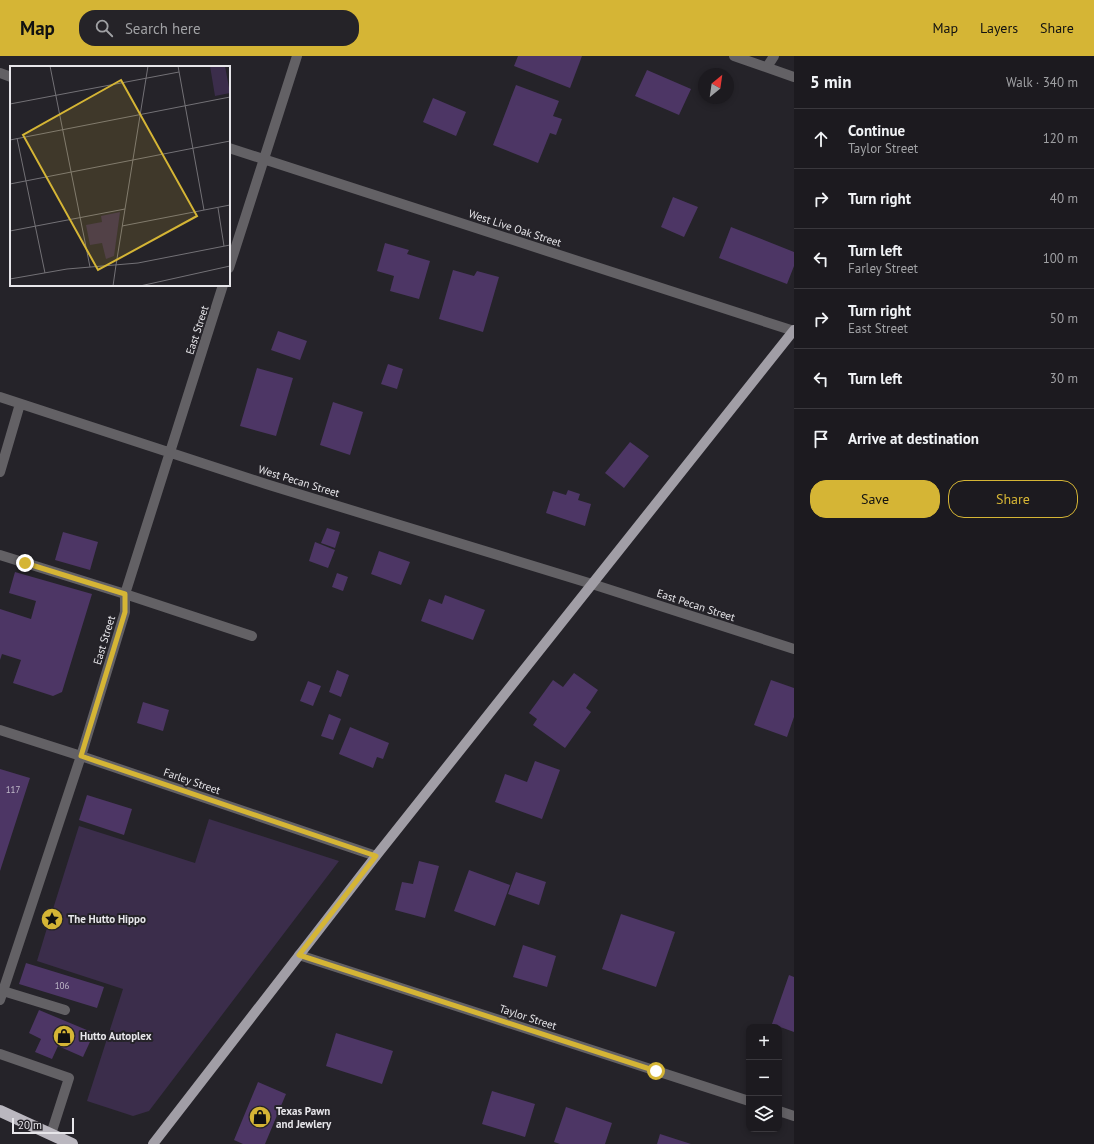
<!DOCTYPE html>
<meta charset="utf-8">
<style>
body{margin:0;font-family:"PT Sans",sans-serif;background:#252328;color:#f1f3f6}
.controls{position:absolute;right:12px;bottom:12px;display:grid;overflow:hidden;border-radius:8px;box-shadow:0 2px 6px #0003}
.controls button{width:36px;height:36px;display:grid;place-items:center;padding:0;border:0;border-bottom:1px solid #3a383d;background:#1c1a1f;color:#f1f3f6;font:20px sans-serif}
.compass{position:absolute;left:698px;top:12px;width:36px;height:36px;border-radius:50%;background:#1c1a1f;box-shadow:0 2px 6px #0003;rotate:29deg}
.scale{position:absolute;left:12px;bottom:10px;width:62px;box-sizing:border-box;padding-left:4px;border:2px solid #e7e6ea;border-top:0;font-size:11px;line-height:14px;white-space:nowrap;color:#e7e6ea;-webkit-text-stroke:3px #252329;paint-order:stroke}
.stop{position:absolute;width:12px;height:12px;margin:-9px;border:3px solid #d5b535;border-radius:50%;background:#fff}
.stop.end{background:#d5b535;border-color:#fff;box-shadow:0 1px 4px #0008}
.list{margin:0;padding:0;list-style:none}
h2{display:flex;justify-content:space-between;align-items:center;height:52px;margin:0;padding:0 16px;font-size:17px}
h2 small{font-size:13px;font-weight:400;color:#a0a1a4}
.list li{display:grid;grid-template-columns:26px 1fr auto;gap:12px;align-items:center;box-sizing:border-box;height:60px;padding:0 16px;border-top:1px solid #3a383d}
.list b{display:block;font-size:15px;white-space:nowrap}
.list p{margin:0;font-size:13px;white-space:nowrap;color:#a0a1a4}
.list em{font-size:13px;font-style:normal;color:#a0a1a4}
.actions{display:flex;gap:8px;padding:12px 16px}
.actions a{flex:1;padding:9px 0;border:1px solid #d5b535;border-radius:16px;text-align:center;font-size:14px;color:#d5b535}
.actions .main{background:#d5b535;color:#111}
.icon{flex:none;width:22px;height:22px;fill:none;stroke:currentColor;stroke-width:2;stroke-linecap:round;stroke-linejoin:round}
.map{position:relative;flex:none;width:794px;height:1088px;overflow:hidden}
header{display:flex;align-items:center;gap:24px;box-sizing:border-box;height:56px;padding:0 20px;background:#d5b535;color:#111}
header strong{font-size:19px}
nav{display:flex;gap:22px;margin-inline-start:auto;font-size:14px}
.search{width:280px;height:36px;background:#252328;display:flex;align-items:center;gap:10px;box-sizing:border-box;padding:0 14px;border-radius:16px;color:#a0a1a4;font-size:15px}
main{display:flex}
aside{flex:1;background:#1c1a1f}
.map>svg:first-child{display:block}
</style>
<header>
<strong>Map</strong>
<div class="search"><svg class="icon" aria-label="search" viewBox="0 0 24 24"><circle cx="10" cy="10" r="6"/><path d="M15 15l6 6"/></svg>Search here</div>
<nav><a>Map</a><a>Layers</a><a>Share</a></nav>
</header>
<main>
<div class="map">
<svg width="794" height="1088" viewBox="0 0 794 1088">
<rect width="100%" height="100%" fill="#252329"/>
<path fill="#3b2d4b" d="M209 763 339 805 149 1055 133 1060 87 1045 123 933 37 905 47 872 56 874 62 856 53 853 79 770 195 807Z"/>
<path fill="#4d3665" d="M518 0H582L570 32 514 10Z
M647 14 691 33 679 59 635 40Z
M516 29 559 45 553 60 562 63 556 79 550 77 538 107 493 89Z
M433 42 466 56 456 80 423 66Z
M673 141 698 151 684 181 661 171Z
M731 171 794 196V210L787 228 719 202Z
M385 187 409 194 407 198 430 205 419 243 390 235 394 220 377 215Z
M453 214 474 220 477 215 499 221 483 276 439 263Z
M278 275 307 285 300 304 271 294Z
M388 308 403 313 397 333 381 328Z
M257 312 293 322 276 380 240 370Z
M333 346 363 356 350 399 320 389Z
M630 386 649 400 624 432 605 417Z
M568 434 580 438 578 444 591 448 585 470 546 457 553 435 566 439Z
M327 472 340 476 335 492 321 487Z
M63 476 98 486 90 514 55 504Z
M315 486 335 494 328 512 309 505Z
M379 495 410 506 401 529 371 518Z
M15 516 92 538 62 636 53 640 13 627 21 604 2 598 0 604V553L31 563 36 545 9 537Z
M337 517 348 521 343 535 332 531Z
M445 539 485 554 473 584 421 565 429 543 442 548Z
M337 614 349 619 341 641 329 636Z
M574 617 598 634 586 652 591 656 565 692 533 669 537 663 529 657 553 624 563 631Z
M771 624 794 632V661L787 681 754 669Z
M308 625 321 630 313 650 300 645Z
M143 646 169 654 163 675 137 667Z
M329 658 341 663 333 684 321 680Z
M350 671 389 687 383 703 377 701 373 712 339 698Z
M535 705 560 714 542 763 495 746 505 718 527 726Z
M0 713 30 722 0 815Z
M87 739 132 753 124 779 79 764Z
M419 805 439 810 425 862 395 854 402 826 413 828Z
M469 814 510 829 495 870 454 855Z
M516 816 546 826 539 849 508 838Z
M621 858 675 876 656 931 602 913Z
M523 889 556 900 547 931 513 921Z
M26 907 104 931 97 952 19 928Z
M789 919 794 921V976L772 968Z
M39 954 94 977 83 1001 58 990 52 1003 35 996 41 983 29 977Z
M336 977 393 995 382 1028 326 1010Z
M258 1026 286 1038 265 1088H243L234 1084Z
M492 1035 535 1048 525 1081 482 1068Z
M566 1051 612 1067 605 1088H560L554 1086Z
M660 1078 691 1088H657Z"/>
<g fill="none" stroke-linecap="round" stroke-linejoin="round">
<path stroke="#636165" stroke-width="10" d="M734 0 794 21
M767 11 774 0
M0 17 11 21
M229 92 794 275
M229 212 297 0
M0 341 266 428 592 528 794 593
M0 416 20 348
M0 499 125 538 252 580
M0 674 81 700 376 800
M299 899 749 1045
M3 935 65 954
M0 944 81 700 125 556V538L223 229
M0 998 69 1022 51 1078
M779 1055 794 1060"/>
<path stroke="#a19ea6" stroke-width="10" d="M153 1088 376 800 794 274"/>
<path stroke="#bab7bf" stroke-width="12" d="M0 1055 72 1088"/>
</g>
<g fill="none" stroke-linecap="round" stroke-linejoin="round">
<path stroke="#d5b535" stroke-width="5" d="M25 507 125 538V556L81 700 376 800 299 899 656 1015"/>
</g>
<defs>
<g id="sight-disc" transform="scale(1.15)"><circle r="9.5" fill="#d5b535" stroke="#252329"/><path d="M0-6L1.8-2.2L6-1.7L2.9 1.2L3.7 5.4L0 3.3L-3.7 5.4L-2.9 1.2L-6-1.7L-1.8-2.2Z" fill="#111"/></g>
<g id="shop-disc" transform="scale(1.15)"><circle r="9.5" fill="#d5b535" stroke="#252329"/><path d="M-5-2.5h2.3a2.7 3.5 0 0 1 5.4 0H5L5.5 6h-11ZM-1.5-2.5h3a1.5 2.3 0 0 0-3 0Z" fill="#111"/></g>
</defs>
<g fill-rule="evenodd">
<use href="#sight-disc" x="52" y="863"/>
<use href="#shop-disc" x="64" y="980"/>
<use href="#shop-disc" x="260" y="1061"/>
</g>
<g text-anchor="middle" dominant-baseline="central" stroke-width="4" stroke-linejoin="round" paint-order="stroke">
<g font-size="9" fill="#c0bac9">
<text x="13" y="733">117</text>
<text x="62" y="929">106</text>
</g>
<g font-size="11" fill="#e7e6ea" stroke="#252329">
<text transform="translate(515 172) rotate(18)">West Live Oak Street</text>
<text transform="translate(197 274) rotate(-72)">East Street</text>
<text transform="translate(299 425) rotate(17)">West Pecan Street</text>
<text transform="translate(696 549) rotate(18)">East Pecan Street</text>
<text transform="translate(104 584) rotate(-73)">East Street</text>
<text transform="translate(192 725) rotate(19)">Farley Street</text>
<text transform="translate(528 961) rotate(18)">Taylor Street</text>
</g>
<g font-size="11" font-weight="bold" fill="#e7e6ea" stroke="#252329" text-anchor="start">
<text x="68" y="863">The Hutto Hippo</text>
<text x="80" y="980">Hutto Autoplex</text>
<text x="276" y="1055">Texas Pawn<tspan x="276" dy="13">and Jewlery</tspan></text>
</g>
</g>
<g transform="translate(10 10)">
<rect width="220" height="220" fill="#252329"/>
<path d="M200 0H215L220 27 205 30ZM110 146 104 190 96 193 92 177 80 179 76 159 92 156 91 150Z" fill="#3b2d4b"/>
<path fill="none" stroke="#737176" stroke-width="1" d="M40 0 80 201M168 0 194 144M0 38 169 6M7 72 35 207M0 74 220 31M0 118 220 75M208 142 214 180M112 160 220 139M0 165 115 143M106 199 138 0M0 213 57 203 128 197 220 179M103 220 106 199M130 220 220 200"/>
<path fill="#d5b535" fill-opacity="0.15" stroke="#d5b535" stroke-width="2" d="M111 14 187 150 88 204 13 69Z"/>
<rect width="220" height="220" fill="none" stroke="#e7e6ea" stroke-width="2"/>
</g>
</svg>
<div class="controls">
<button>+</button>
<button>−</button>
<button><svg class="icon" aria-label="layers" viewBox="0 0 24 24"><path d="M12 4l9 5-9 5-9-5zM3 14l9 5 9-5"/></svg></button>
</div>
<svg class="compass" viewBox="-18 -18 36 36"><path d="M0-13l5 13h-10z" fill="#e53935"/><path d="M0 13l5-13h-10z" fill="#a0a1a4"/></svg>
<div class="scale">20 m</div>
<div class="stop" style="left:656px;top:1015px"></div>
<div class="stop end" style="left:25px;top:507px"></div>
</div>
<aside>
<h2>5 min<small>Walk · 340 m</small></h2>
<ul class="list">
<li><svg class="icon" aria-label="ahead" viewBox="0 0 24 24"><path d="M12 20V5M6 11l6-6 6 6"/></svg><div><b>Continue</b><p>Taylor Street</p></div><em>120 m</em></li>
<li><svg class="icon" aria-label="right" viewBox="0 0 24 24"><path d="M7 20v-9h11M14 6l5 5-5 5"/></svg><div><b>Turn right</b></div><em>40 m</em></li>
<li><svg class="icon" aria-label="left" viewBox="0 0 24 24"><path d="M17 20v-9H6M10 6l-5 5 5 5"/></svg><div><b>Turn left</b><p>Farley Street</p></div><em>100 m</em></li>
<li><svg class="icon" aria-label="right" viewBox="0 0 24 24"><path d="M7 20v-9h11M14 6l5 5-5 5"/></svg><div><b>Turn right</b><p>East Street</p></div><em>50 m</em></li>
<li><svg class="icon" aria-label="left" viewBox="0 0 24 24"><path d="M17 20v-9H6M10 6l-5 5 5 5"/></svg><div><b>Turn left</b></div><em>30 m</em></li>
<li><svg class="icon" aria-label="arrive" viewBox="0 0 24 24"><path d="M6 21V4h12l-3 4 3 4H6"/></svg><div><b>Arrive at destination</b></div></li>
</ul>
<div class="actions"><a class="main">Save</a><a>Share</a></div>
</aside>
</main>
